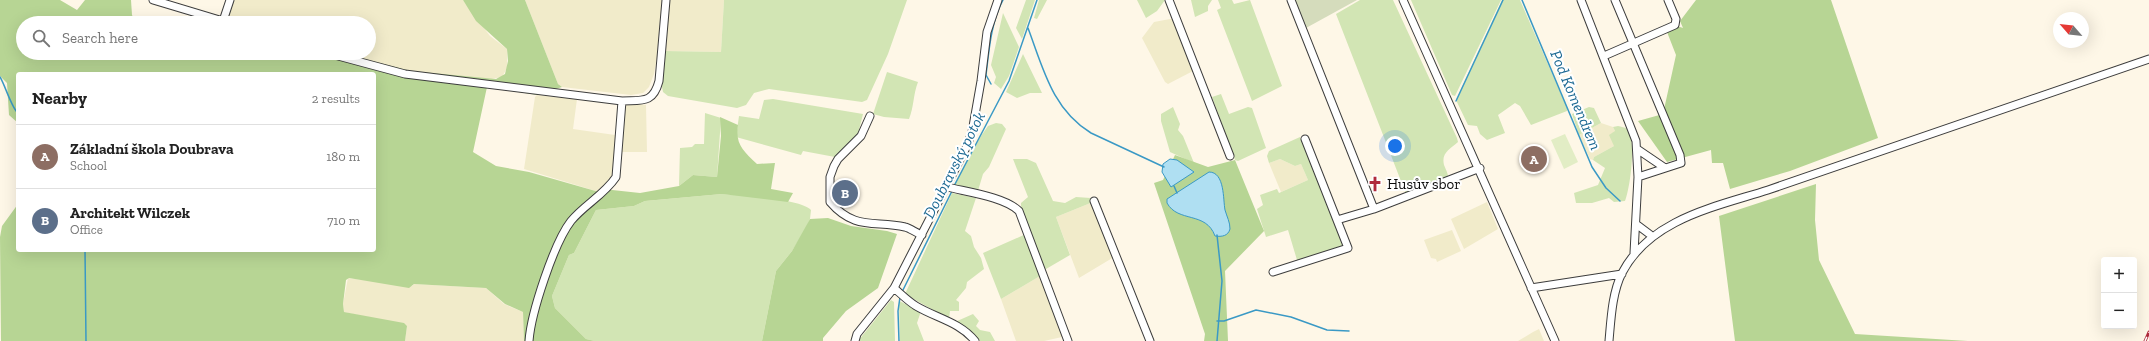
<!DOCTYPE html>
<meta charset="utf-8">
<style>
body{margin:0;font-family:"Zilla Slab",serif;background:#f2f2f2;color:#222}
.controls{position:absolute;right:12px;bottom:12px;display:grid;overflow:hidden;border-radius:4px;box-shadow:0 4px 16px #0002}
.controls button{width:36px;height:36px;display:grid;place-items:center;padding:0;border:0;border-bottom:1px solid #e0e0e0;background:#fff;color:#222;font:20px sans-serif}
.compass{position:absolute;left:2053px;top:12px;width:36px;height:36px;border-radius:50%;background:#fff;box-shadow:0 4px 16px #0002;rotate:298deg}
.you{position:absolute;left:1395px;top:146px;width:14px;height:14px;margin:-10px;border:3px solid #fff;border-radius:50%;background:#1a73e8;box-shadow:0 0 0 6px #1a73e833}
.badge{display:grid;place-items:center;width:26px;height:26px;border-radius:50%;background:#b02b3c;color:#fff;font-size:13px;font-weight:700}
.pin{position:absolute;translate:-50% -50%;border:2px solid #fff;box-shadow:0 1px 4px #0006}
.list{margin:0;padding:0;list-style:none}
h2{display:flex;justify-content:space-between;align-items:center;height:52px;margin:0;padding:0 16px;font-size:17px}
h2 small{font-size:13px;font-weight:400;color:#767676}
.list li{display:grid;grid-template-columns:26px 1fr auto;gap:12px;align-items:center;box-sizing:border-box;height:64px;padding:0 16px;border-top:1px solid #e0e0e0}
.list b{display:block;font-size:15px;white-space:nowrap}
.list p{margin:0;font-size:13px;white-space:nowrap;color:#767676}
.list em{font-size:13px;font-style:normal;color:#767676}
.icon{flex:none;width:22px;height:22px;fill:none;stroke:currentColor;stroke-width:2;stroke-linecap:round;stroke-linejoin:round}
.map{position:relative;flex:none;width:2149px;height:341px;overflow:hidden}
.search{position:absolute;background:#fff;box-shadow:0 4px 16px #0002;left:16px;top:16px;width:360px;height:44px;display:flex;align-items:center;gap:10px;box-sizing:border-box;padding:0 14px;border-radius:22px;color:#767676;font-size:15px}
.panel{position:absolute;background:#fff;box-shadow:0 4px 16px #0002;left:16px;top:72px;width:360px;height:180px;border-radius:4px}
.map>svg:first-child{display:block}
</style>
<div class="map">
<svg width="2149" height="341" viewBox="0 0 2149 341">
<rect width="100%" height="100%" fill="#fef7e7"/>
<path fill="#f1ebca" d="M233 0H463L490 36 507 49V68L502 77 491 79 411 71 370 62 340 53H369V23H243L233 20 229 16Z
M525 0H662L657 57 654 74 649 87 643 93 631 95 562 87 558 84Z
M668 0H724L721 52 665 51Z
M1170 19H1172L1191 62 1193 71 1168 84 1165 82 1142 38 1154 22Z
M537 95 577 99 573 129 615 135 613 175 609 183 599 192 524 169 535 97Z
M630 103 646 105 647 152H620L625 106Z
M1601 123 1613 127 1615 131 1614 146 1594 157 1593 160 1590 159 1579 135Z
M1280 159 1295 166 1301 164 1308 180 1281 192 1269 163Z
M1093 202 1114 257 1079 278 1056 217Z
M1487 202 1498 229 1464 249 1451 219Z
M1452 230 1461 251 1437 262 1436 259 1431 258 1424 240Z
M1040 276 1062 337 1044 341H1016L1001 299Z
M348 278 412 286 414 284 486 288 504 304 523 312 524 341H405L407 326 344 312 343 304Z
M1539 329 1544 341H1518L1533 332Z"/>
<path fill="#d2e5b4" d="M724 0H907L888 54 867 100 862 102 769 89 754 93 746 105 737 108 668 96 663 92 662 87 665 51 721 52Z
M1026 0H1035L1022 39 1016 28Z
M1039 0H1047L1037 19 1034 18Z
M1137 0H1165L1157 11 1146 18Z
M1191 0H1212L1208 6V11L1195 17Z
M1218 0H1232L1234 4 1250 0 1282 86 1252 101 1217 10 1221 8Z
M1360 0H1393L1457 138 1458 142C1450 149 1441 153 1444 165 1446 170 1448 173 1448 177L1406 194 1336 14Z
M1411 0H1501L1455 96 1452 95Z
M1502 0H1520L1567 108V111L1531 125 1520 106 1515 103 1498 115 1505 133 1487 140 1480 134 1477 126 1468 125 1456 100Z
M1003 13 1019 47 1009 76 1001 89 994 83 996 77 991 65Z
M1023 54 1042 93H1030L1017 98 1006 92Z
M887 72 918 82C913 95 914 107 909 119L884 117 873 114Z
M1221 94 1229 114 1248 107 1252 108 1266 148 1238 161 1235 160 1212 97Z
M773 99 863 114 857 138 835 157 803 151 801 155 736 137 739 116 759 119 764 100Z
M1173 107 1180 124 1178 130 1183 136 1194 163 1170 152 1161 121V114Z
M1589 107 1594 108 1601 123 1579 135 1572 114Z
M705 113 721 118 717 177 693 175 679 186 680 148 692 147 695 144H704Z
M996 123 1002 124 1006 129 989 167 983 174 977 194 955 188 954 185 981 136 988 126Z
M1618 126C1621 127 1625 127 1627 129 1637 138 1630 189 1625 201L1614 202 1609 198 1592 203H1576L1574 193 1598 185 1605 168 1593 160 1594 157 1614 146 1609 135 1615 131 1613 127Z
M1300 137 1343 241 1342 247 1334 251 1297 260 1288 230 1266 237 1257 209 1263 205 1260 195 1277 189 1279 193 1308 180 1301 164 1295 166 1280 159 1269 163 1267 156 1269 151Z
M1013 159H1027L1036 163 1053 201 1065 203 1076 197 1091 198 1093 202 1056 217 1070 255 1046 269 1043 268 1021 206V203L1028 197Z
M952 193 976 198 965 231 971 236 974 247 981 258 984 269 967 282 966 288 956 300 959 302V311H950L949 319 905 294Z
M722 194C739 195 801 199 811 210L810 219 805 230 792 251 776 271 762 341H595L586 339 555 308 552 296 569 255 574 253 596 210 634 206 645 201Z
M1026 234 1040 276 1001 299 983 253Z
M891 300 894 302 895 341H858Z
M899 301 921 311 917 323 924 341H900Z
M973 314 979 321 976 326 980 330 990 332 995 341H980L974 334 955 322Z"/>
<path fill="#b7d594" d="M0 0H60L77 10 85 0H131L132 15 136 23H23V53H155L169 58 171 53H340L411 71 496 79 505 74 508 61 507 49 476 21 463 0H525L558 84 562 87 537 95 487 87 473 152 496 166 529 172 599 192 603 189 640 193 679 186 693 175 717 177 721 136 720 117 738 125C735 144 743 151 757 164L775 163 771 189 793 193 788 202 722 194 645 201 634 206 596 210 574 253 569 255 552 296 555 308 586 339 595 341H524L523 312 505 304 486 288 414 284 409 288 349 278 346 280 343 304 344 312 404 323 407 326 405 341H1L0 237 2 226 18 204V250H374V74H18V123L9 115 7 83 0 76Z
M1696 0H1831L1878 138 1790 171 1730 189 1723 163H1712L1711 150 1667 162 1638 121 1663 114 1676 55 1667 32 1677 26 1683 28 1680 21Z
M1175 155 1208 167 1235 160 1264 231 1225 271 1228 341H1204L1205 334 1154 183 1163 180Z
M1816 184 1815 220 1819 260 1855 334 1968 341H1735L1719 216Z
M828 218 851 226 887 231 897 234 878 288 846 311 823 338V341H762L776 271 792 251 810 219Z"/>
<path fill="#d5dcbc" d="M1293 0H1357L1306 28Z"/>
<path fill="#e2edc5" d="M1565 134 1578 162 1564 169 1551 140Z"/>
<path fill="#afdff2" stroke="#3a99c5" d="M1170 159 1177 160 1194 172 1171 187 1162 172 1163 164Z
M1209 172C1225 172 1223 200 1225 210 1227 217 1230 222 1230 229 1228 236 1222 237 1215 236 1206 211 1178 223 1167 203V199Z"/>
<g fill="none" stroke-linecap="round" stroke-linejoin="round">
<path stroke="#3a99c5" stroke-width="1.5" d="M1522 0 1592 167 1606 188 1620 201
M1028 28C1043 68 1052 109 1091 133L1164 167
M0 77C5 85 12 109 18 113
M991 84 986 75C989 50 991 22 1003 0
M1456 101 1503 0
M954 186 1009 81 1037 0
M1174 186 1177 193
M85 250 86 341
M902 292 952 191
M1217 321H1224L1256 310 1291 317 1327 330 1349 331
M899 341 898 311 900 297
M1217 341 1222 281 1217 235"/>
<g stroke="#3d3d3d" stroke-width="9">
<path id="minor" d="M153 0 223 21
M1169 0 1230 156
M1291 0 1374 209
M1403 0 1555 341
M1581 0 1636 141 1638 177 1634 253
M1615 0 1680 155 1681 163 1638 177
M229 23 223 21 230 0
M327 53 405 74 622 101
M1604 56 1675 25 1676 19 1668 0
M870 116 861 136 838 159 834 166 830 177V202C855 231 875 220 905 227 910 228 916 233 922 235
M1637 149 1665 168
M947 187C967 192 1005 197 1019 211L1068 341
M1094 201 1150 341
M1337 220 1374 209 1480 168
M1636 224 1652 236
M1273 272 1348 248 1305 139
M894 288C901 294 908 301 916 306 936 318 960 322 975 341
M1531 288 1622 274
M529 341C531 313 554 243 571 221 584 205 604 195 616 177L622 101C642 100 653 104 659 81L666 0
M855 341 857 334 894 288 967 146 972 132 981 81 987 32 998 0
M1609 341C1611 319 1612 293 1622 273 1650 219 1715 207 1768 190L2149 59"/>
</g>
<use href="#minor" stroke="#fff" stroke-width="7"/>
<g stroke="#b02b3c" stroke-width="3">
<path id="rail" d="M2145 341 2149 332"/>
</g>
<use href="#rail" stroke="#fff" stroke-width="1.5" stroke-dasharray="4.5" stroke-linecap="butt"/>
</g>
<defs>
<g id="church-bare" transform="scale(1.2)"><path d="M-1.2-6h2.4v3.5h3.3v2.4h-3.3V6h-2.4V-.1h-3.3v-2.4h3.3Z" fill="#b02b3c" stroke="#fff" stroke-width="2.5" paint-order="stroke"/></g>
</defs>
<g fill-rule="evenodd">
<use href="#church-bare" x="1375" y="184"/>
</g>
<g text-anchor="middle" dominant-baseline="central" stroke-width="4" stroke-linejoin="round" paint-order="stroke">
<g font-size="15" fill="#0a0a0a" stroke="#fff" text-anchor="start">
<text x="1387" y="184">Husův sbor</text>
</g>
<g font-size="16" font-style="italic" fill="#1c6993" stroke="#fff">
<text transform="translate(1576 100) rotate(67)">Pod Komendrem</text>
<text transform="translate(954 165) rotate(-63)">Doubravský potok</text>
</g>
</g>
</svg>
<div class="controls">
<button>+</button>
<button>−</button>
</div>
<svg class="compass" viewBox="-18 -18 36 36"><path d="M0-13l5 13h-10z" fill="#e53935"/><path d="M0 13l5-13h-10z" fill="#767676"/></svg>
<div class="you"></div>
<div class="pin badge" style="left:1534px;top:159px;background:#8d6e63">A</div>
<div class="pin badge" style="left:845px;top:193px;background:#5c6f8a">B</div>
<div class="search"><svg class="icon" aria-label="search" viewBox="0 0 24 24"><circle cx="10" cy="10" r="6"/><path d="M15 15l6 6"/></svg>Search here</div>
<section class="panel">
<h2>Nearby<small>2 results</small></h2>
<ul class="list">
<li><span class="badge" style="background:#8d6e63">A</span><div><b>Základní škola Doubrava</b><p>School</p></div><em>180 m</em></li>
<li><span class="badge" style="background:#5c6f8a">B</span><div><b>Architekt Wilczek</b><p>Office</p></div><em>710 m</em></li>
</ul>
</section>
</div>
